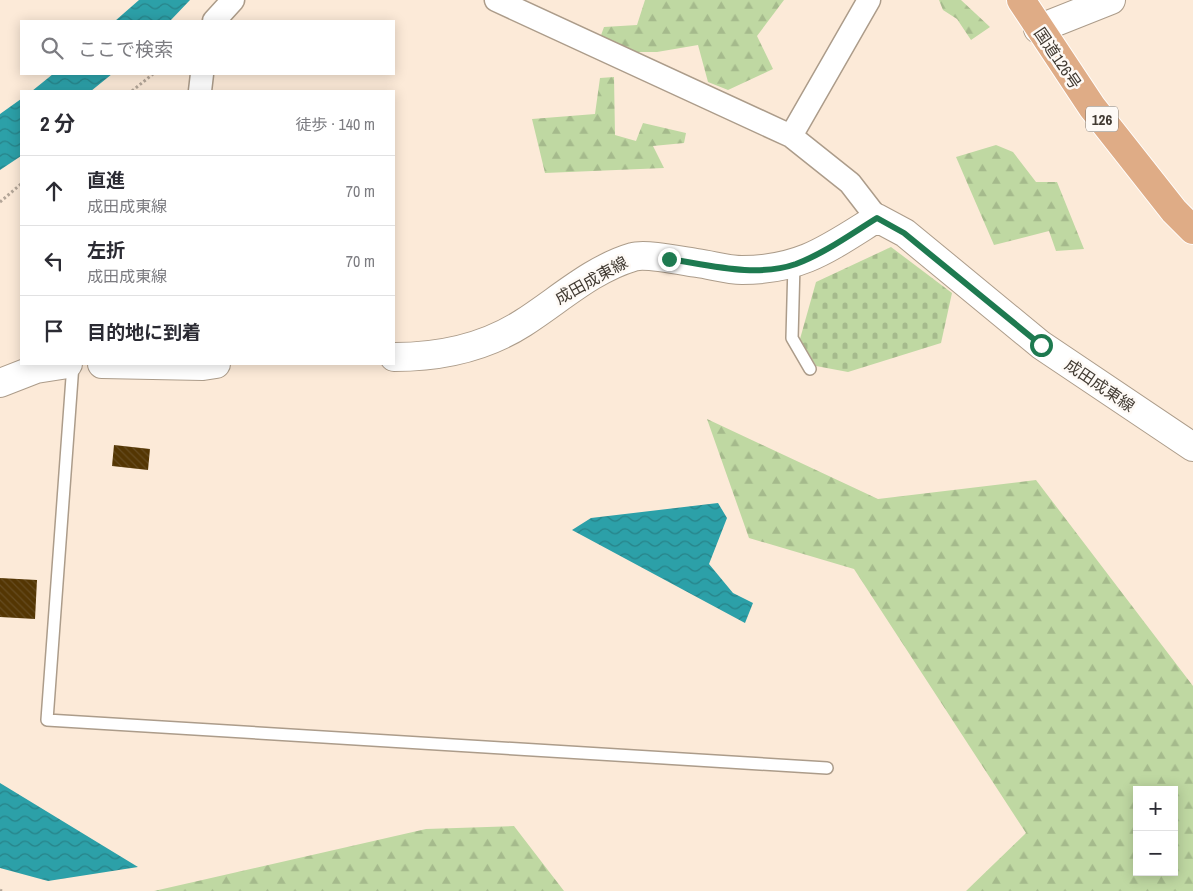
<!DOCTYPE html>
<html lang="ja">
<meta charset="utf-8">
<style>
body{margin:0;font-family:"Archivo Narrow","Noto Sans JP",sans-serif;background:#f2f2f3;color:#2b2b33}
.controls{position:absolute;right:15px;bottom:15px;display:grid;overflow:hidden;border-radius:0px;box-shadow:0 2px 12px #0003}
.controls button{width:45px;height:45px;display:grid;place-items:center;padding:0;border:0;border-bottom:1px solid #e1e1e2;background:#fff;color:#2b2b33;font:25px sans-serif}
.stop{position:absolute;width:15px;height:15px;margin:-11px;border:4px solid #1e7a50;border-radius:50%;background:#fff}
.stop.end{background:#1e7a50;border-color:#fff;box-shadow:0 1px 5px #0008}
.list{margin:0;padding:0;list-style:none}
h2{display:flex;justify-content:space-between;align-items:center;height:65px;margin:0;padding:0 20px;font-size:21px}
h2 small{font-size:16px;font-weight:400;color:#7c7c81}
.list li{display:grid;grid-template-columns:32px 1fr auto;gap:15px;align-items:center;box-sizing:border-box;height:70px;padding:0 20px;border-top:1px solid #e1e1e2}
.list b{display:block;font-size:19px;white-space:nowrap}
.list p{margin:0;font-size:16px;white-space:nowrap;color:#7c7c81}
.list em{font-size:16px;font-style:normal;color:#7c7c81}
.icon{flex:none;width:28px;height:28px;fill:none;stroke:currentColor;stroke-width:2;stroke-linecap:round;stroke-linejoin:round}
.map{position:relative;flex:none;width:1193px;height:891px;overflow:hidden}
.search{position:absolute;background:#fff;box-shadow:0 2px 12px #0003;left:20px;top:20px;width:375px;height:55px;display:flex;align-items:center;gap:12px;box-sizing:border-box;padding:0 18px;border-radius:0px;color:#7c7c81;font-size:19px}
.panel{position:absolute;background:#fff;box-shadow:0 2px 12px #0003;left:20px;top:90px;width:375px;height:275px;border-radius:0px}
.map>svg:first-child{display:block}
</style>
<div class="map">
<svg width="1193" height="891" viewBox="0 0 1193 891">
<defs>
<pattern id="forest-firs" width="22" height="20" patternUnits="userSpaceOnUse" patternTransform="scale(1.25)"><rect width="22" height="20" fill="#bfd8a2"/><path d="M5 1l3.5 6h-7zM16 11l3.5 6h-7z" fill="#a5ba8c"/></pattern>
<pattern id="cemetery-stones" width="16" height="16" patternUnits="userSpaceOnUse" patternTransform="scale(1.25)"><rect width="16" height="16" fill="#bfd8a2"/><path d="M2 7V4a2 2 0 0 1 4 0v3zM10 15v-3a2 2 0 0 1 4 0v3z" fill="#a5ba8c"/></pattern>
<pattern id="water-waves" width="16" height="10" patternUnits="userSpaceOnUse" patternTransform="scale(1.25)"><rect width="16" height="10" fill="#2ca0a8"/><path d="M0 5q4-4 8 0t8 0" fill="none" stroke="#278389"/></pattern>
<pattern id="building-back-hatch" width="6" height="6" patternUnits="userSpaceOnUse" patternTransform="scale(1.25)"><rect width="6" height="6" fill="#543603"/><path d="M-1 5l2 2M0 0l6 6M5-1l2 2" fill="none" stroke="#654b20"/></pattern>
</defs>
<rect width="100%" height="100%" fill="#fcead8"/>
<path fill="url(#forest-firs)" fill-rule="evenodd" d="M645 0H784L757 36 773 69 728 90 708 82 698 45 657 52H630L600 38 604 27 637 25Z
M939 0H961L990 27 971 40 957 19 943 10Z
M614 77 615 135 636 141 643 123 686 133 684 143 653 146 664 168 545 173 532 119 595 114 600 78Z
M996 145 1013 152 1036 182H1057L1084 249 1056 251 1049 231 994 245 956 157Z
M707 419 878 499 1036 480 1193 686V891H966L1026 833 854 569 749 538ZM1137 790H1174V872H1137Z
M514 826 564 891H154L426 829Z"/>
<path fill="url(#cemetery-stones)" d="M891 247 952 293 941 343 848 372 816 366 800 339 816 282Z"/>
<path fill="url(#water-waves)" d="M139 0H190L170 21H115Z
M53 74H112L91 91H32Z
M21 99V156L0 170V114Z
M718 503 727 518 709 564 733 593 753 603 745 623 572 530 591 518Z
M0 783 138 867 48 881 0 868Z"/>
<path fill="url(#building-back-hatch)" d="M114 445 150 449 148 470 112 466Z
M0 578 37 580 35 619 0 617Z"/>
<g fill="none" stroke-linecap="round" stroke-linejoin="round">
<g stroke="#ac9c8a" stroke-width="14">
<path id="service" d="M794 264 792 338 810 369
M73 364 47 720 827 768"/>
</g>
<g stroke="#ac9c8a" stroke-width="25">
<path id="minor" d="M496 0 791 136 850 183 877 218
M214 21 233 0
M200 91 202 74
M791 136 869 0"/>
</g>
<g stroke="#ac9c8a" stroke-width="30">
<path id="tertiary" d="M1038 29 1111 0"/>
</g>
<g stroke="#ac9c8a" stroke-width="30">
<path id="secondary" d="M394 357C440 357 484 348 523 323 559 300 592 269 633 257 645 253 683 261 697 263 712 265 727 270 742 270 801 270 829 248 877 218L905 233 1041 345 1193 447
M102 364 203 366 216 364
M0 383 36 369 68 364"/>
</g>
<g stroke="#fff" stroke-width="30">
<path id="trunk" d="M1021 0 1092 107 1174 211 1193 230"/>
</g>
<path stroke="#b4a698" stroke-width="3" stroke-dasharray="2.5 2.5" stroke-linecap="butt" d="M132 91 153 74
M0 202 21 184
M0 890 2 891"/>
<use href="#service" stroke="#fff" stroke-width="11"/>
<use href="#minor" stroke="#fff" stroke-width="22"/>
<use href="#tertiary" stroke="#fff" stroke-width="28"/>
<use href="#secondary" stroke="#fff" stroke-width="28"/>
<use href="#trunk" stroke="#dfac86" stroke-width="28"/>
</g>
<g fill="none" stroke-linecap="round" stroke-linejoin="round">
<path stroke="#1e7a50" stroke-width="6" d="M669 259C709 265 756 278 796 264 825 253 851 234 877 218L904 233 1041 345"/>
</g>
<g text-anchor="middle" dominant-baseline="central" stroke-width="5" stroke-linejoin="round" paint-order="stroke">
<rect fill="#fefaf6" stroke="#7a746d" stroke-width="1" x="1086" y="106.5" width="32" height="25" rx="4"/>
<g font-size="15" font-weight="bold" fill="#413a32">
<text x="1102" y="119">126</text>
</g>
<g font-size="16" fill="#413a32" stroke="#fefaf6">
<text transform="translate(1058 58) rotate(56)">国道126号</text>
<text transform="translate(591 280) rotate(-29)">成田成東線</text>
<text transform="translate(1100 385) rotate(34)">成田成東線</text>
</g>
</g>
</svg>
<div class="controls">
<button>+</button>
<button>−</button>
</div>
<div class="stop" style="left:1041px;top:345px"></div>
<div class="stop end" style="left:669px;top:259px"></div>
<div class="search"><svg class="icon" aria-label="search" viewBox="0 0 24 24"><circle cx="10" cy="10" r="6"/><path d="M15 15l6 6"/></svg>ここで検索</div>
<section class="panel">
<h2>2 分<small>徒歩 · 140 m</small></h2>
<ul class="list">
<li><svg class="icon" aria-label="ahead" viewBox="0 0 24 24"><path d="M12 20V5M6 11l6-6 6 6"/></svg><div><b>直進</b><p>成田成東線</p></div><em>70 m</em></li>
<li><svg class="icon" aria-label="left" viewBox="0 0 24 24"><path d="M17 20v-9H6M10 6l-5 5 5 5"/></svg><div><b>左折</b><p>成田成東線</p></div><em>70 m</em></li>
<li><svg class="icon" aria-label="arrive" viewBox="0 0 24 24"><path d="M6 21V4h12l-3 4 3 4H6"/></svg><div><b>目的地に到着</b></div></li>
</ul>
</section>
</div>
